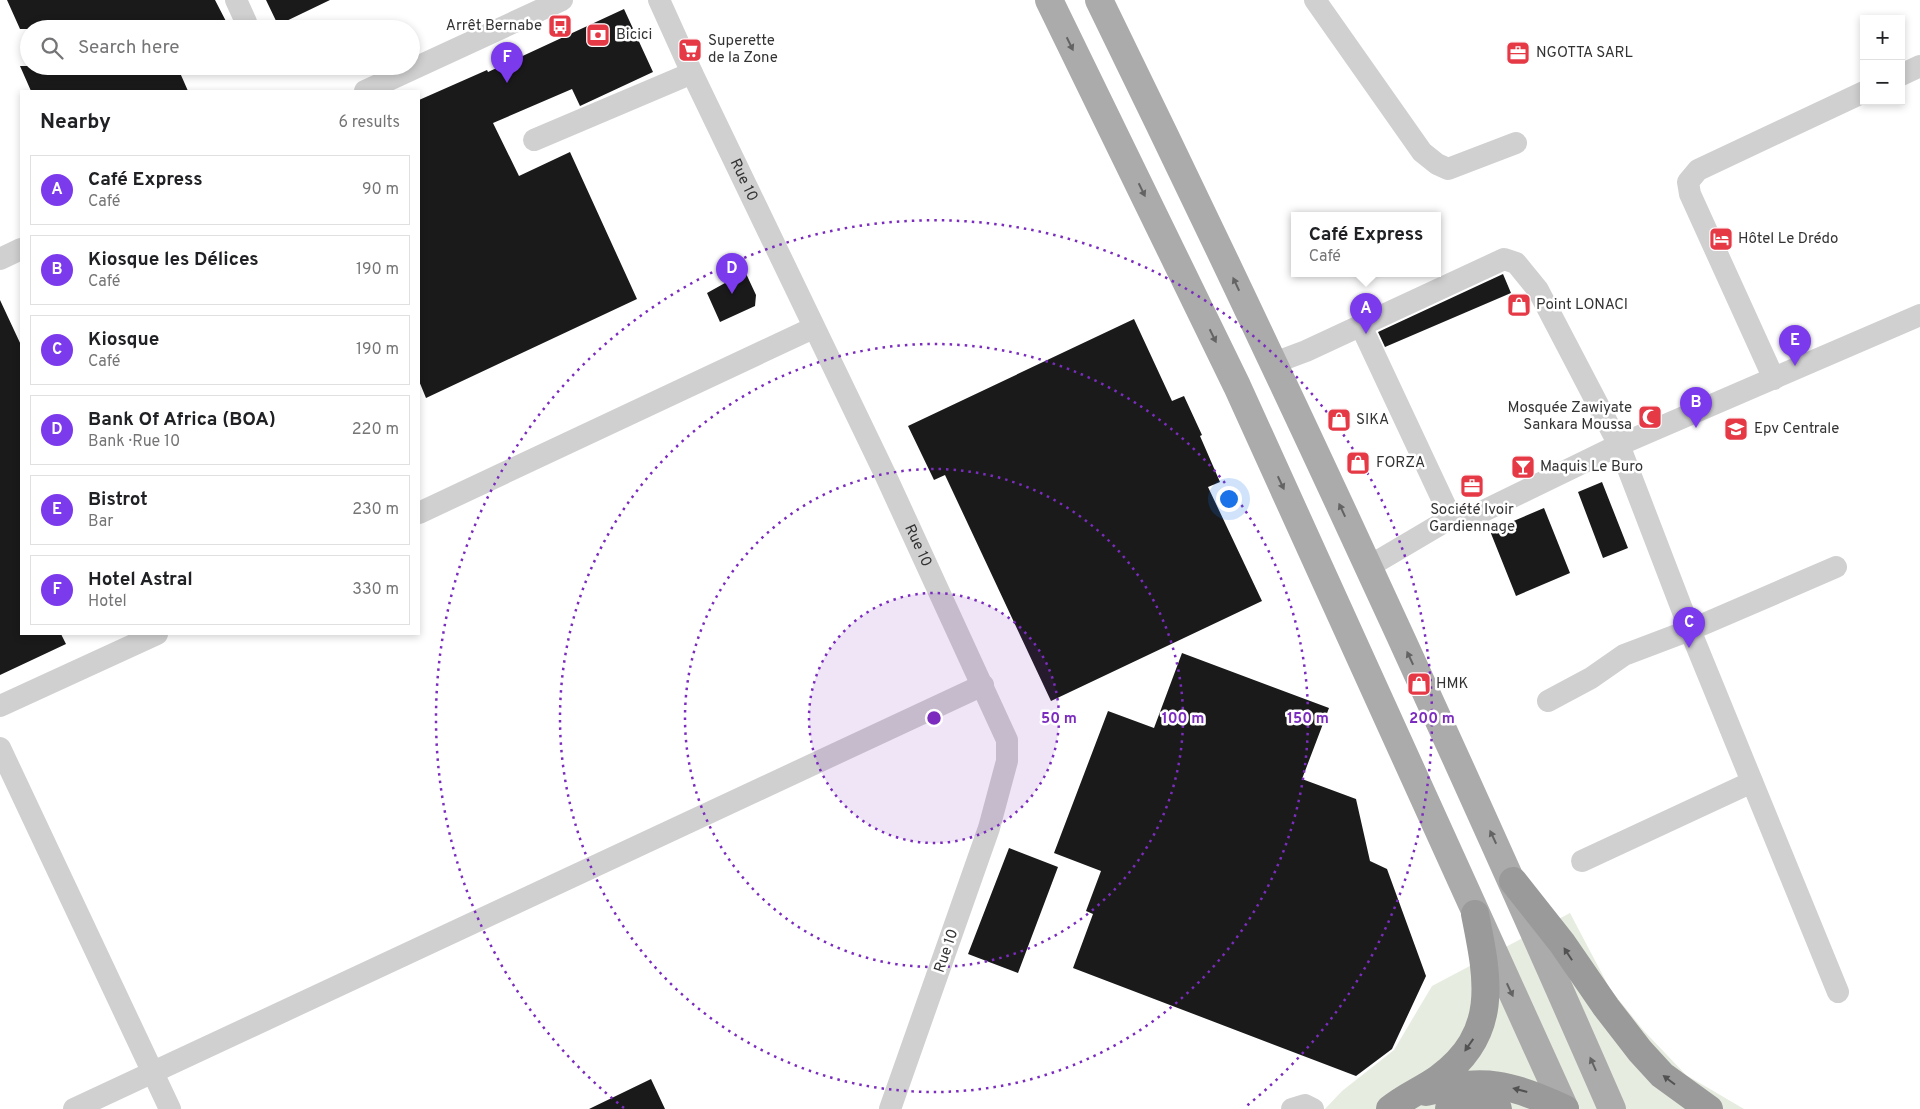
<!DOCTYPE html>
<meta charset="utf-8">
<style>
body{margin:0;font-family:Overpass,sans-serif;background:#f6f6f6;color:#202124}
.controls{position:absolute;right:15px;top:15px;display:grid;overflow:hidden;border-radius:0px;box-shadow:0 2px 8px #0003}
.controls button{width:45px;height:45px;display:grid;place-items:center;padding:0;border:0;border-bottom:1px solid #e0e0e0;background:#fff;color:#202124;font:25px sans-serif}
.you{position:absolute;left:1228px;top:498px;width:18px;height:18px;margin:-12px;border:4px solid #fff;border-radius:50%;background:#1a73e8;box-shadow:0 0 0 8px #1a73e833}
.badge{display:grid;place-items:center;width:32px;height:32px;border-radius:50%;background:#7c3aed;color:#fff;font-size:16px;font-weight:700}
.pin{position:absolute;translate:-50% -41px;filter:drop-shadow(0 1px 2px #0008)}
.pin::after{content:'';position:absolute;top:26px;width:18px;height:15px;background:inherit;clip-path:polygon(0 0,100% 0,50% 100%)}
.popup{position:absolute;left:1291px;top:212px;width:150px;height:65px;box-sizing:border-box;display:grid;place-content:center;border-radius:0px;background:#fff;filter:drop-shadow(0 1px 4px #0005);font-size:16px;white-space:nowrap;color:#757577}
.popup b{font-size:19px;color:#202124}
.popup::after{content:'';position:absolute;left:50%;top:100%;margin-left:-10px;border:10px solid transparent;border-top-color:#fff}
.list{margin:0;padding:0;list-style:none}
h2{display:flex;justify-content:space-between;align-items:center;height:65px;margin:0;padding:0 20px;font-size:21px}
h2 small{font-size:16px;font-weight:400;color:#757577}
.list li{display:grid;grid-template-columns:32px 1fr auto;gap:15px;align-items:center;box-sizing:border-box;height:70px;margin:0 10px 10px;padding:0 10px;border:1px solid #e0e0e0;border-radius:0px}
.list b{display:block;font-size:19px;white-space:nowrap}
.list p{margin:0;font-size:16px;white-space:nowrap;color:#757577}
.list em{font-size:16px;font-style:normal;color:#757577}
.icon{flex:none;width:28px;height:28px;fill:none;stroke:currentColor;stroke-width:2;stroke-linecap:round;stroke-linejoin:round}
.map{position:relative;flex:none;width:1920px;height:1109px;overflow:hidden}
.search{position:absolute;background:#fff;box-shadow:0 2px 8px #0003;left:20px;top:20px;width:400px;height:55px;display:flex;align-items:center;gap:12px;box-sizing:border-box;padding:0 18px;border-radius:28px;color:#757577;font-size:19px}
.panel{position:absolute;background:#fff;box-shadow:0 2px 8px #0003;left:20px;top:90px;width:400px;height:545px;border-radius:0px}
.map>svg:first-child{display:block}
</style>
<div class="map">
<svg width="1920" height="1109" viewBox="0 0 1920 1109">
<rect width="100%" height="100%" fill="#fff"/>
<path fill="#e6ecdf" d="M1570 913 1610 989 1644 1031 1686 1075 1744 1109H1325L1342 1091 1394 1050 1432 986Z"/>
<path fill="#1a1a1a" d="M7 0H215L230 29H20Z
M266 0H330L278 25Z
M624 9 653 72 580 106 572 89 493 123 519 176 570 152 637 299 426 398 419 381V100L487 70 488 72Z
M20 66H177L188 91H31Z
M742 265 756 295 755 306 720 322 707 293 725 283 721 276Z
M1503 274 1511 293 1385 347 1378 332Z
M0 300 21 345V634H61L66 644 0 675Z
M1134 319 1172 401 1184 396 1202 435 1200 436 1220 482 1208 487 1262 601 1051 701 945 475 934 480 908 426Z
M1602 482 1628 548 1603 558 1578 492Z
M1544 508 1570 573 1516 596 1490 531Z
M1182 653 1329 708 1302 779 1356 799 1370 861 1387 869 1426 976 1392 1049 1356 1076 1073 968 1093 914 1086 911 1101 871 1054 853 1108 711 1154 728Z
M1009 848 1058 867 1018 973 968 954Z
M651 1079 665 1109H589Z"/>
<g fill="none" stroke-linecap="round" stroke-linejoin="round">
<g stroke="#d0d0d0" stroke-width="22">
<path d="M236 0 246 22"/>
<path id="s1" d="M659 0 692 73 884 472 1007 740V761L989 828 890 1109"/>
<path d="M1315 0 1422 152 1437 164 1448 169 1516 143"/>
<path d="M1901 75 1920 66"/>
<path d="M365 91 562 0"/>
<path d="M534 140 692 73"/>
<path d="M0 259 21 249"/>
<path d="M1361 326 1451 518 1456 521 1465 520 1619 445 1920 315"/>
<path d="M1274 363 1306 351 1504 259 1516 263 1538 290 1619 445 1690 630 1838 992"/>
<path d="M1774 379 1690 194 1688 182 1698 170 1864 92"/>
<path d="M419 513 813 328"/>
<path d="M1368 567 1451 518"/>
<path d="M1548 701 1591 678 1624 655 1690 630 1836 567"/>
<path d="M0 706 157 634"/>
<path d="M0 748 170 1109"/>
<path d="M1582 861 1752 782"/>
<path d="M74 1109 983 685"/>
<path d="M1292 1109 1305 1105 1313 1109"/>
</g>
<path stroke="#ababab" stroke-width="28" d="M1049 0 1237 386 1565 1109
M1099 0C1278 366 1449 736 1612 1109"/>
<path stroke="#9a9a9a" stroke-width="28" d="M1513 881 1562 943 1606 1007 1640 1051 1662 1075 1709 1109
M1426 1092C1484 1077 1512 1084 1565 1109
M1390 1109C1404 1097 1424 1089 1439 1078 1500 1033 1488 979 1475 914
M1449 1109 1480 1107 1498 1109"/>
</g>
<defs><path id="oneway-solid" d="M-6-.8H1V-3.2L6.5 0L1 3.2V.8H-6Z" transform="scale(1.25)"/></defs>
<g fill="#636363">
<use href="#oneway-solid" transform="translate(1070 44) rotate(64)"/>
<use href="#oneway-solid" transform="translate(1142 190) rotate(64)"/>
<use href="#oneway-solid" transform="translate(1236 284) rotate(-115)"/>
<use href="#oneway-solid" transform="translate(1213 336) rotate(64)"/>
<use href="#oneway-solid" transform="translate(1281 483) rotate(65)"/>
<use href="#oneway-solid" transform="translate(1342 510) rotate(-115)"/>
<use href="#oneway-solid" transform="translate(1410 658) rotate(-115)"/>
<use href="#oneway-solid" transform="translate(1493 837) rotate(-115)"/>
<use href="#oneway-solid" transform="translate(1510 990) rotate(65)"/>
<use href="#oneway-solid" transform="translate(1593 1064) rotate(-114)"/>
</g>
<g fill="#525252">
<use href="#oneway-solid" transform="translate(1568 954) rotate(-123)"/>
<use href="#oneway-solid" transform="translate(1469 1045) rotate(125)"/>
<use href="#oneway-solid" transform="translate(1669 1080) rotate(-143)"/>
<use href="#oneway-solid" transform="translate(1520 1090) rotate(-165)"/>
</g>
<circle cx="934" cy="718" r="125" fill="#7b2cbf" fill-opacity=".12"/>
<g fill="none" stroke="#7b2cbf" stroke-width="2.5" stroke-dasharray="2.5 5">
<circle cx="934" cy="718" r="125"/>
<circle cx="934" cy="718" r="249"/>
<circle cx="934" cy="718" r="374"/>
<path d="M624 1108A498 498 0 1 1 1244 1108"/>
</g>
<defs>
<g id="bus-square" transform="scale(1.25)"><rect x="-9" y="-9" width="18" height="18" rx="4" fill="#e63946" stroke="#fff"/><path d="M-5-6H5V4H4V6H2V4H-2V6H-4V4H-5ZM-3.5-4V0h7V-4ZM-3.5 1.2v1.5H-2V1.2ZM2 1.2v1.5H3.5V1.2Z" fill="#fff"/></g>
<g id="bank-square" transform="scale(1.25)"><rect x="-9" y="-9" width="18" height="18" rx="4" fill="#e63946" stroke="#fff"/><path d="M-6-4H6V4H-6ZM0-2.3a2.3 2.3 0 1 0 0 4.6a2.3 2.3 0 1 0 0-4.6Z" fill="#fff"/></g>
<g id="supermarket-square" transform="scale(1.25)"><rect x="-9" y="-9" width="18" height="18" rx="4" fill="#e63946" stroke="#fff"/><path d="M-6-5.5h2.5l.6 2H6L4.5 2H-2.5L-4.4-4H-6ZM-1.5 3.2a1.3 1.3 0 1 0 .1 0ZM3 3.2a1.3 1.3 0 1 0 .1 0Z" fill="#fff"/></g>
<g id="office-square" transform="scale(1.25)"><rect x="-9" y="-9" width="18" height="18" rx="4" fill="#e63946" stroke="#fff"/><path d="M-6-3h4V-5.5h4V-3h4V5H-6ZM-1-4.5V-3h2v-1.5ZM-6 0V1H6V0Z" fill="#fff"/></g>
<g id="hotel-square" transform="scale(1.25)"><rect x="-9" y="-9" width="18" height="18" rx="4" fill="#e63946" stroke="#fff"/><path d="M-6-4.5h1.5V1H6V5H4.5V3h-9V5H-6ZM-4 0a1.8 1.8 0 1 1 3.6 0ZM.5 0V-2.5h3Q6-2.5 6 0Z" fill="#fff"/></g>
<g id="shop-square" transform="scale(1.25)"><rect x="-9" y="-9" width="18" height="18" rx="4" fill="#e63946" stroke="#fff"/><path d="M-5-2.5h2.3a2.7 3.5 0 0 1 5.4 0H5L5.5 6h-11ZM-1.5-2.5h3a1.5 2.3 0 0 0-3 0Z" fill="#fff"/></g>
<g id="mosque-square" transform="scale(1.25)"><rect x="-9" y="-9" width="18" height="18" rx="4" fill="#e63946" stroke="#fff"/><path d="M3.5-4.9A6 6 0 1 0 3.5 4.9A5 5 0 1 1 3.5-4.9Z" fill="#fff"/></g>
<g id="school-square" transform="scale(1.25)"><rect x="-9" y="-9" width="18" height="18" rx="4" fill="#e63946" stroke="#fff"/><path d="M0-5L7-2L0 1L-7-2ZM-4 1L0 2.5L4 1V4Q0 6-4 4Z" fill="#fff"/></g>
<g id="bar-square" transform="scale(1.25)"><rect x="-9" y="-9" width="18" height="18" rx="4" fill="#e63946" stroke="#fff"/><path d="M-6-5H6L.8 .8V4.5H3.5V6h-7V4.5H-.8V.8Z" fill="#fff"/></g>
</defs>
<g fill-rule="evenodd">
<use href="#bus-square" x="560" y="26"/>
<use href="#bank-square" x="598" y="35"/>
<use href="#supermarket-square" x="690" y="50"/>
<use href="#office-square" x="1518" y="53"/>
<use href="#hotel-square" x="1721" y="239"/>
<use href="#shop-square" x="1519" y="305"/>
<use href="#mosque-square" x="1650" y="417"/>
<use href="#shop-square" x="1339" y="420"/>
<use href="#school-square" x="1736" y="429"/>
<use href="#shop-square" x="1358" y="463"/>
<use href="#bar-square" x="1523" y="467"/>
<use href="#office-square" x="1472" y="486"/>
<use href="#shop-square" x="1419" y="684"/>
</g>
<g text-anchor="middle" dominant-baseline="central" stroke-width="5" stroke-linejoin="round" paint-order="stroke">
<g font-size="15" fill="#333" stroke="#fff" text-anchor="start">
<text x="542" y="26" text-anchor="end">Arrêt Bernabe</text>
<text x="616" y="35">Bicici</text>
<text x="708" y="41">Superette<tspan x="708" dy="17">de la Zone</tspan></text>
<text x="1536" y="53">NGOTTA SARL</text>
<text x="1738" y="239">Hôtel Le Drédo</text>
<text x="1536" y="305">Point LONACI</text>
<text x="1632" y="408" text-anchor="end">Mosquée Zawiyate<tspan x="1632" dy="17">Sankara Moussa</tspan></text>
<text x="1356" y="420">SIKA</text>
<text x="1754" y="429">Epv Centrale</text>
<text x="1376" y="463">FORZA</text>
<text x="1540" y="467">Maquis Le Buro</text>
<text x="1472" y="510" text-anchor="middle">Société Ivoir<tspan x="1472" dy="17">Gardiennage</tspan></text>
<text x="1436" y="684">HMK</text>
</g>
<g font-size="15" fill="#333" stroke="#fff">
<text stroke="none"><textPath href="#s1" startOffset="199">Rue 10</textPath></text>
<text stroke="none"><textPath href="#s1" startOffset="604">Rue 10</textPath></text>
<text transform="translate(947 951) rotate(-71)">Rue 10</text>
</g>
</g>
<circle cx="934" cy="718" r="8" fill="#7b2cbf" stroke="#fff" stroke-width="2.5"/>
<g font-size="15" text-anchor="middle" font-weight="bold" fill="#7b2cbf" stroke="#fff" stroke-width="5" stroke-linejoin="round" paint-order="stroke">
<text x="1059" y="723">50 m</text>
<text x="1183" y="723">100 m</text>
<text x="1308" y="723">150 m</text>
<text x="1432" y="723">200 m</text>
</g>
</svg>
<div class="controls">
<button>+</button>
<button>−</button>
</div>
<div class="you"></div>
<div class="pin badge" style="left:1366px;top:334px">A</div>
<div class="popup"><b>Café Express</b>Café</div>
<div class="pin badge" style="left:1696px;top:428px">B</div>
<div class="pin badge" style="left:1689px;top:648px">C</div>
<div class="pin badge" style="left:732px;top:294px">D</div>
<div class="pin badge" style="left:1795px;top:366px">E</div>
<div class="pin badge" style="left:507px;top:83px">F</div>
<div class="search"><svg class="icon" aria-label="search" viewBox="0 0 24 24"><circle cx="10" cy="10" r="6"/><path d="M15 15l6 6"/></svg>Search here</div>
<section class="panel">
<h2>Nearby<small>6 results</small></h2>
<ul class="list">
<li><span class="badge">A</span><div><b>Café Express</b><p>Café</p></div><em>90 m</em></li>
<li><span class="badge">B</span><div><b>Kiosque les Délices</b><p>Café</p></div><em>190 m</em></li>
<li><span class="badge">C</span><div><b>Kiosque</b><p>Café</p></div><em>190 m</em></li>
<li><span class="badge">D</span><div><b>Bank Of Africa (BOA)</b><p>Bank · Rue 10</p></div><em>220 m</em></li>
<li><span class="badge">E</span><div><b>Bistrot</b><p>Bar</p></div><em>230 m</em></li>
<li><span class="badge">F</span><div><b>Hotel Astral</b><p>Hotel</p></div><em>330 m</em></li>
</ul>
</section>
</div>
